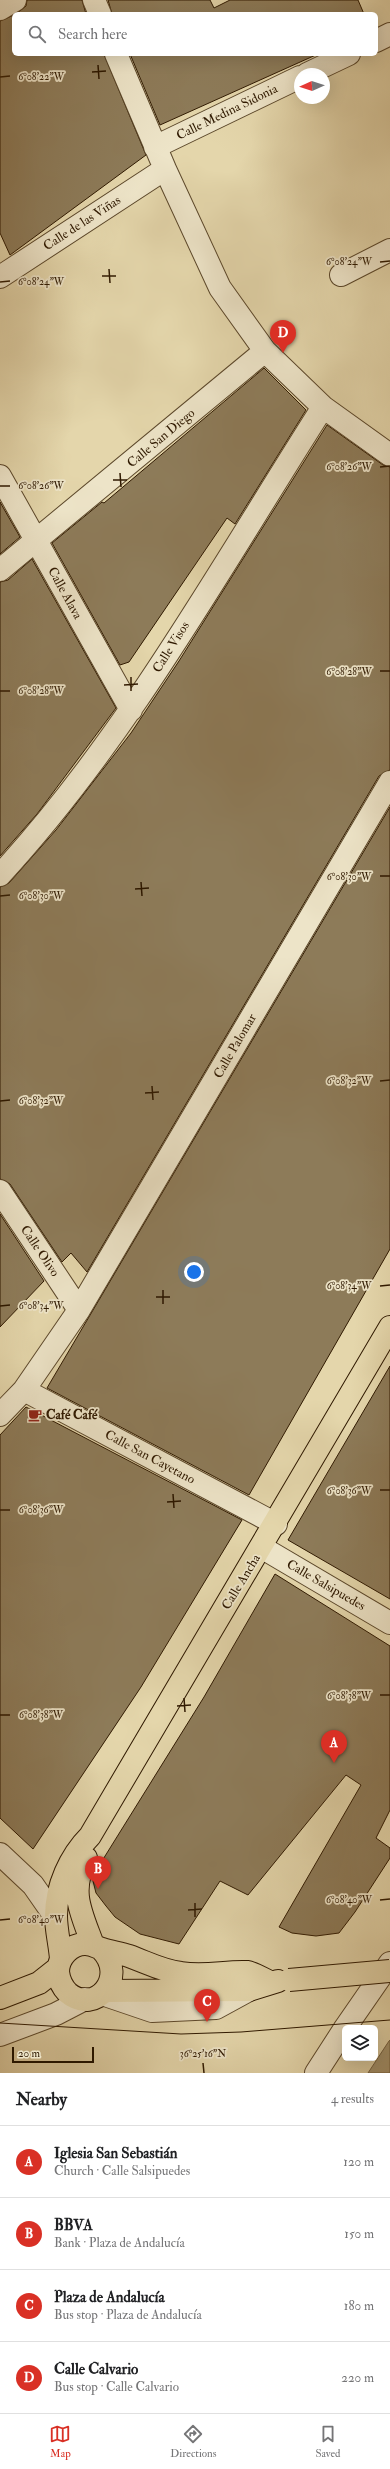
<!DOCTYPE html>
<meta charset="utf-8">
<style>
body{margin:0;font-family:"IM FELL Double Pica",serif;background:#f2f2f2;color:#202124}
.controls{position:absolute;right:12px;bottom:12px;display:grid;overflow:hidden;border-radius:6px;box-shadow:0 4px 16px #0002}
.controls button{width:36px;height:36px;display:grid;place-items:center;padding:0;border:0;border-bottom:1px solid #e0e0e0;background:#fff;color:#202124;font:20px sans-serif}
.compass{position:absolute;left:294px;top:68px;width:36px;height:36px;border-radius:50%;background:#fff;box-shadow:0 4px 16px #0002;rotate:267deg}
.scale{position:absolute;left:12px;bottom:10px;width:82px;box-sizing:border-box;padding-left:4px;border:2px solid #2f1900;border-top:0;font-size:11px;line-height:14px;white-space:nowrap;color:#2f1900;-webkit-text-stroke:3px #ede4c8;paint-order:stroke}
.you{position:absolute;left:194px;top:1272px;width:14px;height:14px;margin:-10px;border:3px solid #fff;border-radius:50%;background:#1a73e8;box-shadow:0 0 0 6px #1a73e833}
.badge{display:grid;place-items:center;width:26px;height:26px;border-radius:50%;background:#d93025;color:#fff;font-size:13px;font-weight:700}
.pin{position:absolute;translate:-50% -33px;filter:drop-shadow(0 1px 2px #0008)}
.pin::after{content:'';position:absolute;top:21px;width:14px;height:12px;background:inherit;clip-path:polygon(0 0,100% 0,50% 100%)}
.list{margin:0;padding:0;list-style:none}
h2{display:flex;justify-content:space-between;align-items:center;height:52px;margin:0;padding:0 16px;font-size:17px}
h2 small{font-size:13px;font-weight:400;color:#757577}
.list li{display:grid;grid-template-columns:26px 1fr auto;gap:12px;align-items:center;box-sizing:border-box;height:72px;padding:0 16px;border-top:1px solid #e0e0e0}
.list b{display:block;font-size:15px;white-space:nowrap}
.list p{margin:0;font-size:13px;white-space:nowrap;color:#757577}
.list em{font-size:13px;font-style:normal;color:#757577}
.icon{flex:none;width:22px;height:22px;fill:none;stroke:currentColor;stroke-width:2;stroke-linecap:round;stroke-linejoin:round}
.map{position:relative;flex:none;width:390px;height:2073px;overflow:hidden}
.search{position:absolute;background:#fff;box-shadow:0 4px 16px #0002;left:12px;right:12px;top:12px;height:44px;display:flex;align-items:center;gap:10px;box-sizing:border-box;padding:0 14px;border-radius:6px;color:#757577;font-size:15px}
.sheet{height:340px;background:#fff}
nav{display:flex;justify-content:space-around;align-items:center;box-sizing:border-box;height:56px;border-top:1px solid #e0e0e0;background:#fff;font-size:11px;color:#757577}
nav a{display:grid;justify-items:center;gap:2px}
nav .on{color:#d93025}
.map>svg:first-child{display:block}
</style>
<div class="map">
<svg width="390" height="2073" viewBox="0 0 390 2073">
<rect width="100%" height="100%" fill="#e4d6ab"/>
<filter id="stains"><feTurbulence type="fractalNoise" baseFrequency=".005" numOctaves="4"/><feColorMatrix values="0 0 0 0 .2 0 0 0 0 .09 0 0 0 0 .02 0 0 0 .5 -.17"/></filter>
<radialGradient id="worn" r=".72"><stop offset=".6" stop-color="#630" stop-opacity="0"/><stop offset="1" stop-color="#630" stop-opacity=".3"/></radialGradient>
<path fill="#a69671" stroke="#766444" d="M390 2040V2073H368L389 2041Z"/>
<path fill="#8d7b59" stroke="#2f1900" d="M27 0H82L86 14H16L26 6Z
M108 0H210L214 8 230 0H358L364 14H112Z
M14 15V54H104L146 155 10 255 0 233V21Z
M130 54H318L160 125Z
M264 368 306 410 235 524 227 518 129 662 120 665 52 543 102 502 104 503Z
M327 425 383 465 390 467V770L379 776 87 1272 71 1253 62 1262 10 1184 0 1179V887L9 883 56 830 131 733 179 661Z
M0 502 20 537 0 554Z
M32 559 116 708 37 814 0 856V582L8 580Z
M390 807V1249L249 1495 47 1388Z
M0 1214 44 1281 0 1327Z
M390 1366V1599L288 1540Z
M26 1407 242 1520 141 1687 33 1849 0 1818V1435Z
M275 1574 390 1646V1810L376 1838 390 1848V1858L355 1912 339 1933 316 1936 292 1933 279 1927 361 1785 346 1775 248 1895 220 1881 179 1944 140 1934 115 1917 106 1906 96 1893 92 1877 204 1697Z"/>
<g fill="none" stroke-linecap="round" stroke-linejoin="round">
<g stroke="#5c482b" stroke-width="24">
<path id="minor" d="M94 0 100 14
M0 9 15 0
M376 41 390 34
M116 54 165 169 220 288 265 351 323 407 390 455
M307 74 349 54
M155 147 300 77
M341 275 390 250
M0 277 165 169
M0 476 131 710
M0 570 265 351
M0 875C128 736 222 565 323 407
M0 1191 79 1310
M24 1390 276 1524
M0 1415 24 1390 79 1310 390 782
M261 1547 390 1623
M0 1854 33 1885 56 1918
M102 1994 152 2011 216 2008 249 1990
M345 2028 390 1963
M0 2035 56 2014 85 1999
M316 2073 345 2028"/>
</g>
<g stroke="#2f1900" stroke-width="24">
<path id="major" d="M86 1858C69 1892 81 1912 93 1945
M101 1949C129 1977 95 2016 68 1993 62 1987 59 1980 58 1972 58 1957 71 1944 85 1944 92 1944 96 1947 102 1949 111 1952 120 1953 129 1956 146 1962 162 1971 181 1973 205 1977 225 1971 247 1972 254 1973 263 1979 270 1982
M61 1959C60 1945 56 1930 56 1916 56 1887 70 1856 90 1836L390 1327
M105 1991 249 1990 278 1981
M0 1998 39 1983 58 1968"/>
</g>
<use href="#minor" stroke="#ede4c8" stroke-width="22"/>
<use href="#major" stroke="#e4d6ab" stroke-width="22"/>
<path stroke="#2f1900" stroke-width="1" d="M0 2023 181 2034 241 2032 390 2020"/>
<g stroke="#2f1900" stroke-width="24" stroke-linecap="butt">
<path id="major-bridge" d="M289 1980 390 1971"/>
</g>
<use href="#major-bridge" stroke="#e4d6ab" stroke-width="22"/>
</g>
<path fill="none" stroke="#2f1900" stroke-width="1.5" d="M98 65 99 79M92 72 106 71M0 77 10 76M380 262 390 261M109 269 110 283M102 276H116M0 282 10 281M380 467 390 466M120 473 121 487M113 480H127M0 486H10M380 671H390M131 677V691M124 685 138 684M0 691H10M380 876H390M141 882 142 896M135 889 149 888M0 896 10 895M380 1081 390 1080M152 1086 153 1100M145 1093 159 1092M0 1101 10 1100M380 1286 390 1285M163 1290V1304M156 1297H170M0 1306 10 1305M380 1490H390M173 1494 174 1508M167 1502 181 1501M0 1510H10M380 1695H390M184 1698 185 1712M177 1706 191 1705M0 1715H10M380 1900 390 1899M195 1903V1917M188 1910 202 1909M0 1920 10 1919M203 2063 204 2073"/>
<defs>
<g id="cafe-bare" transform="scale(1.08)"><path d="M-5.5-4.5H6V0H3Q3 3.5 0 3.5H-2.5Q-5.5 3.5-5.5 0ZM3-3.2v2h1.7v-2ZM-6 4.5H4V6H-6Z" fill="#8f2418" stroke="#ede4c8" stroke-width="2.5" paint-order="stroke"/></g>
</defs>
<g fill-rule="evenodd">
<use href="#cafe-bare" x="35" y="1415"/>
</g>
<g text-anchor="middle" dominant-baseline="central" stroke-width="3.5" stroke-linejoin="round" paint-order="stroke">
<g font-size="13" fill="#2f1900" stroke="#ede4c8">
<text transform="translate(227 112) rotate(-26)">Calle Medina Sidonia</text>
<text transform="translate(82 223) rotate(-33)">Calle de las Viñas</text>
<text transform="translate(161 438) rotate(-40)">Calle San Diego</text>
<text transform="translate(65 593) rotate(61)">Calle Alava</text>
<text transform="translate(171 647) rotate(-58)">Calle Visos</text>
<text transform="translate(235 1046) rotate(-60)">Calle Palomar</text>
<text transform="translate(40 1251) rotate(56)">Calle Olivo</text>
<text transform="translate(150 1457) rotate(28)">Calle San Cayetano</text>
<text transform="translate(241 1582) rotate(-59)">Calle Ancha</text>
<text transform="translate(326 1585) rotate(30)">Calle Salsipuedes</text>
</g>
<g font-size="13" font-weight="bold" fill="#2f1900" stroke="#ede4c8" text-anchor="start">
<text x="46" y="1415">Café Café</text>
</g>
</g>
<g font-size="10" text-anchor="middle" fill="#2f1900" stroke="#ede4c8" stroke-width="3.5" stroke-linejoin="round" paint-order="stroke">
<text x="41" y="80">6°08'22"W</text>
<text x="349" y="265">6°08'24"W</text>
<text x="41" y="285">6°08'24"W</text>
<text x="349" y="470">6°08'26"W</text>
<text x="41" y="489">6°08'26"W</text>
<text x="349" y="675">6°08'28"W</text>
<text x="41" y="694">6°08'28"W</text>
<text x="349" y="880">6°08'30"W</text>
<text x="41" y="899">6°08'30"W</text>
<text x="349" y="1084">6°08'32"W</text>
<text x="41" y="1104">6°08'32"W</text>
<text x="349" y="1289">6°08'34"W</text>
<text x="41" y="1309">6°08'34"W</text>
<text x="349" y="1494">6°08'36"W</text>
<text x="41" y="1513">6°08'36"W</text>
<text x="349" y="1699">6°08'38"W</text>
<text x="41" y="1718">6°08'38"W</text>
<text x="349" y="1903">6°08'40"W</text>
<text x="41" y="1923">6°08'40"W</text>
<text x="203" y="2057">36°25'16"N</text>
</g>
<rect width="100%" height="100%" filter="url(#stains)"/>
<rect width="100%" height="100%" fill="url(#worn)"/>
</svg>
<div class="controls">
<button><svg class="icon" aria-label="layers" viewBox="0 0 24 24"><path d="M12 4l9 5-9 5-9-5zM3 14l9 5 9-5"/></svg></button>
</div>
<svg class="compass" viewBox="-18 -18 36 36"><path d="M0-13l5 13h-10z" fill="#e53935"/><path d="M0 13l5-13h-10z" fill="#757577"/></svg>
<div class="scale">20 m</div>
<div class="you"></div>
<div class="pin badge" style="left:334px;top:1763px">A</div>
<div class="pin badge" style="left:98px;top:1889px">B</div>
<div class="pin badge" style="left:207px;top:2022px">C</div>
<div class="pin badge" style="left:283px;top:353px">D</div>
<div class="search"><svg class="icon" aria-label="search" viewBox="0 0 24 24"><circle cx="10" cy="10" r="6"/><path d="M15 15l6 6"/></svg>Search here</div>
</div>
<section class="sheet">
<h2>Nearby<small>4 results</small></h2>
<ul class="list">
<li><span class="badge">A</span><div><b>Iglesia San Sebastián</b><p>Church · Calle Salsipuedes</p></div><em>120 m</em></li>
<li><span class="badge">B</span><div><b>BBVA</b><p>Bank · Plaza de Andalucía</p></div><em>150 m</em></li>
<li><span class="badge">C</span><div><b>Plaza de Andalucía</b><p>Bus stop · Plaza de Andalucía</p></div><em>180 m</em></li>
<li><span class="badge">D</span><div><b>Calle Calvario</b><p>Bus stop · Calle Calvario</p></div><em>220 m</em></li>
</ul>
</section>
<nav>
<a class="on"><svg class="icon" aria-label="map" viewBox="0 0 24 24"><path d="M3 6l6-2 6 2 6-2v14l-6 2-6-2-6 2zM9 4v14M15 6v14"/></svg>Map</a>
<a><svg class="icon" aria-label="directions" viewBox="0 0 24 24"><path d="M12 3l9 9-9 9-9-9zM9 14v-3h6M13 9l2 2-2 2"/></svg>Directions</a>
<a><svg class="icon" aria-label="saved" viewBox="0 0 24 24"><path d="M7 4h10v16l-5-4-5 4z"/></svg>Saved</a>
</nav>
